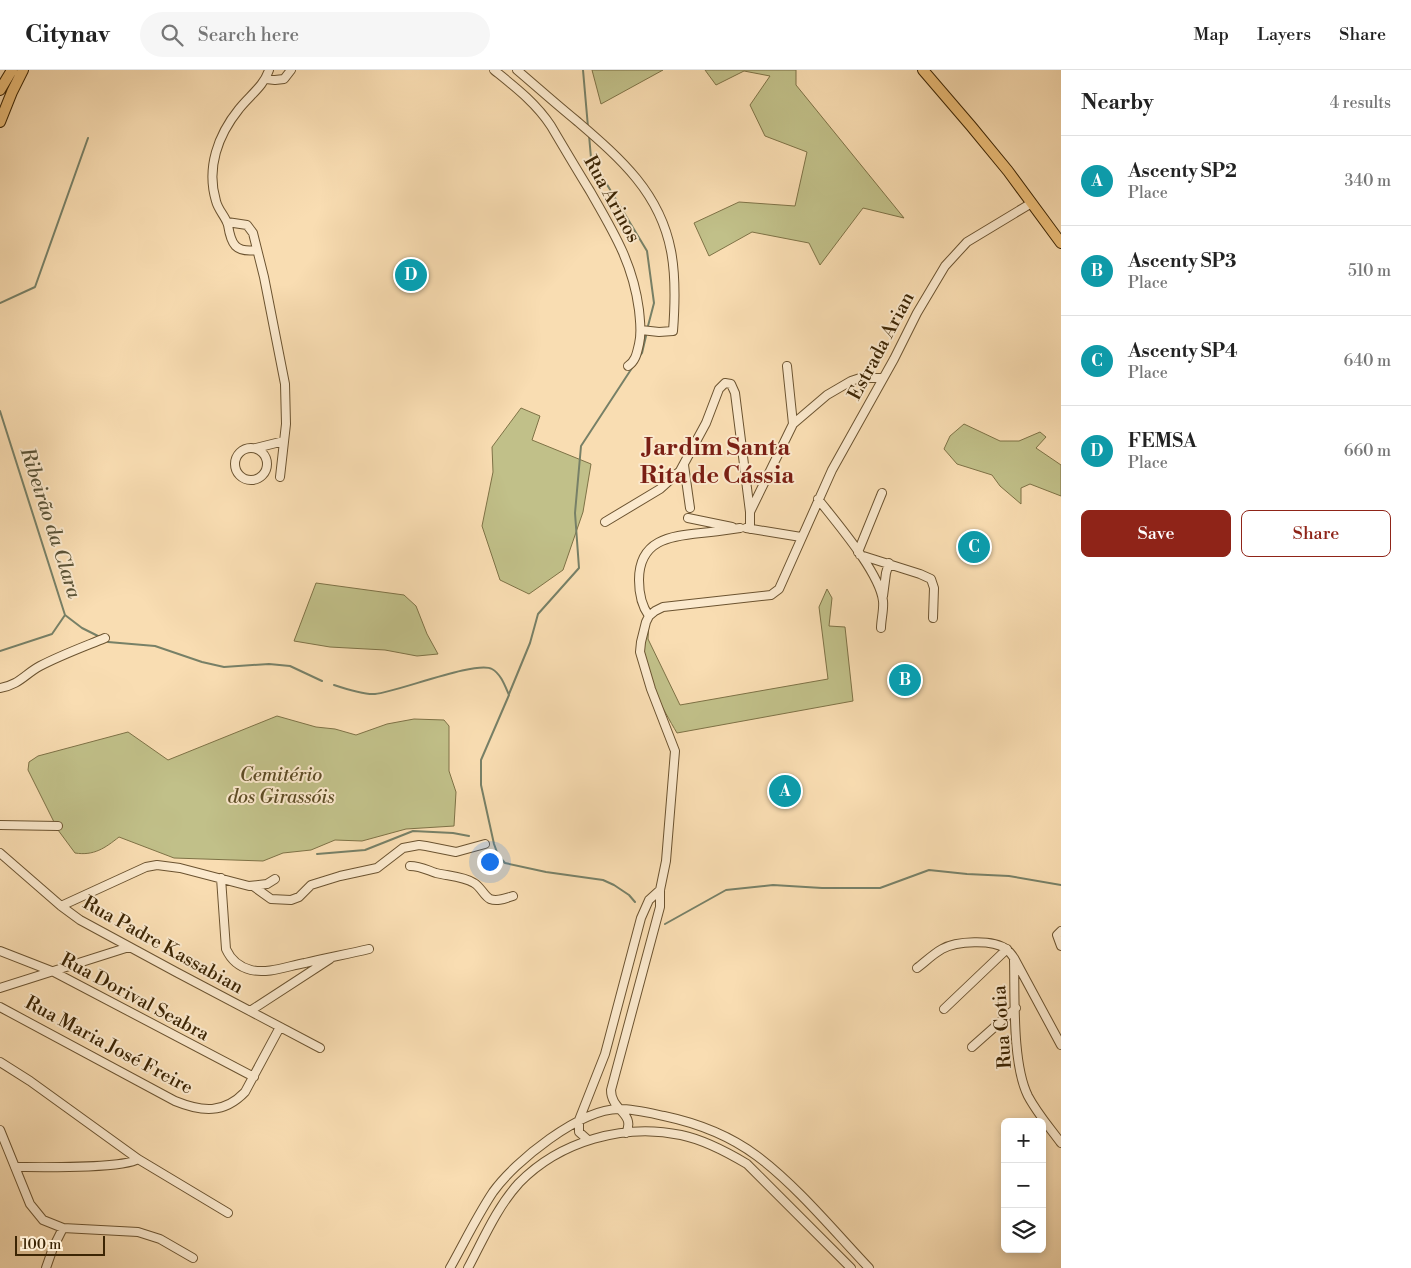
<!DOCTYPE html>
<meta charset="utf-8">
<style>
body{margin:0;font-family:"Libre Bodoni",serif;background:#f6f6f6;color:#222}
.controls{position:absolute;right:15px;bottom:15px;display:grid;overflow:hidden;border-radius:8px;box-shadow:0 2px 8px #0003}
.controls button{width:45px;height:45px;display:grid;place-items:center;padding:0;border:0;border-bottom:1px solid #e0e0e0;background:#fff;color:#222;font:25px sans-serif}
.scale{position:absolute;left:15px;bottom:12px;width:90px;box-sizing:border-box;padding-left:5px;border:2px solid #3c2504;border-top:0;font-size:14px;line-height:18px;white-space:nowrap;color:#3c2504;-webkit-text-stroke:4px #fbe9cd;paint-order:stroke}
.you{position:absolute;left:489px;top:791px;width:18px;height:18px;margin:-12px;border:4px solid #fff;border-radius:50%;background:#1a73e8;box-shadow:0 0 0 8px #1a73e833}
.badge{display:grid;place-items:center;width:32px;height:32px;border-radius:50%;background:#8f2418;color:#fff;font-size:16px;font-weight:700}
.pin{position:absolute;translate:-50% -50%;border:2px solid #fff;box-shadow:0 1px 5px #0006}
.list{margin:0;padding:0;list-style:none}
h2{display:flex;justify-content:space-between;align-items:center;height:65px;margin:0;padding:0 20px;font-size:21px}
h2 small{font-size:16px;font-weight:400;color:#767676}
.list li{display:grid;grid-template-columns:32px 1fr auto;gap:15px;align-items:center;box-sizing:border-box;height:90px;padding:0 20px;border-top:1px solid #e0e0e0}
.list b{display:block;font-size:19px;white-space:nowrap}
.list p{margin:0;font-size:16px;white-space:nowrap;color:#767676}
.list em{font-size:16px;font-style:normal;color:#767676}
.actions{display:flex;gap:10px;padding:15px 20px}
.actions a{flex:1;padding:11px 0;border:1px solid #8f2418;border-radius:8px;text-align:center;font-size:18px;color:#8f2418}
.actions .main{background:#8f2418;color:#fff}
.icon{flex:none;width:28px;height:28px;fill:none;stroke:currentColor;stroke-width:2;stroke-linecap:round;stroke-linejoin:round}
.map{position:relative;flex:none;width:1061px;height:1198px;overflow:hidden}
header{display:flex;align-items:center;gap:30px;box-sizing:border-box;height:70px;padding:0 25px;background:#fff;border-bottom:1px solid #e0e0e0}
header strong{font-size:24px}
nav{display:flex;gap:28px;margin-inline-start:auto;font-size:18px}
.search{width:350px;height:45px;background:#f6f6f6;display:flex;align-items:center;gap:12px;box-sizing:border-box;padding:0 18px;border-radius:28px;color:#767676;font-size:19px}
main{display:flex}
aside{flex:1;background:#fff}
.map>svg:first-child{display:block}
</style>
<header>
<strong>Citynav</strong>
<div class="search"><svg class="icon" aria-label="search" viewBox="0 0 24 24"><circle cx="10" cy="10" r="6"/><path d="M15 15l6 6"/></svg>Search here</div>
<nav><a>Map</a><a>Layers</a><a>Share</a></nav>
</header>
<main>
<div class="map">
<svg width="1061" height="1198" viewBox="0 0 1061 1198">
<rect width="100%" height="100%" fill="#f9ddb2"/>
<filter id="stains"><feTurbulence type="fractalNoise" baseFrequency=".004" numOctaves="4"/><feColorMatrix values="0 0 0 0 .2 0 0 0 0 .09 0 0 0 0 .02 0 0 0 .5 -.17"/></filter>
<radialGradient id="worn" r=".72"><stop offset=".6" stop-color="#630" stop-opacity="0"/><stop offset="1" stop-color="#630" stop-opacity=".3"/></radialGradient>
<path fill="#c1c089" stroke="#7e7246" d="M592 0H663L601 34Z
M705 0H796V15L904 148 863 138 820 195 809 173 752 162 709 186 694 153 739 132 795 136 807 82 765 66 750 35 770 6 744 1 716 15Z
M521 338 540 346 532 370 591 394 583 442 563 500 529 524 500 510 482 456 493 402 492 377Z
M964 354 1000 371H1019L1040 362 1046 367 1036 378 1061 395V426L1030 414 1021 418V434L1000 416 992 405 957 394 944 379 950 366Z
M316 513 404 525 416 536 427 564 438 584 417 586 385 580 330 577 294 571Z
M827 519 832 528 829 556 845 557 853 631 677 663C663 639 644 606 642 577 642 569 647 559 649 551L648 569 680 635 828 609 819 537Z
M277 646 316 657 335 659 356 665 387 654 414 649 444 650 449 656V701L456 722 454 756 406 759 362 771 335 770 311 780 283 783 263 791 174 788 119 767C105 778 94 786 75 783L58 760 28 700 29 692 38 686 128 662 168 690Z"/>
<g fill="none" stroke-linecap="round" stroke-linejoin="round">
<path stroke="#778067" stroke-width="2" d="M583 0 588 57
M589 65 591 88 647 181 654 233 648 256
M0 233 35 217 88 68
M639 287 642 283 646 266
M0 341 65 545
M108 572 155 576 202 592 224 597 269 594 290 596 322 611
M0 581 52 564 65 545 82 558 98 566
M334 615C343 618 365 625 375 624 397 622 477 590 492 599 501 604 505 616 509 625L481 690V715L494 774 498 785 505 793 546 802 603 810 614 815 629 825 635 832
M509 624 530 573 538 544 579 498 575 443 581 376 632 298
M317 784 365 780 413 761 453 763 469 766
M665 854 726 820 773 815 822 818H880L929 800 967 804 1009 806 1061 815"/>
<g stroke="#6b5330" stroke-width="10">
<path id="minor" d="M494 0C515 17 536 33 551 56 564 78 577 100 590 121 613 161 633 193 639 240 640 252 642 262 639 274 637 282 636 291 628 296
M517 0C537 17 557 35 578 52 621 89 660 123 671 181 676 207 675 235 673 261L659 262 641 260
M266 9 275 10 284 9 291 0
M227 152 247 155 253 163 264 207 285 314 286 354 280 407
M257 180C235 183 231 174 228 155 226 147 218 140 216 131 206 98 218 65 239 39 249 26 264 16 269 0
M787 296 793 354
M235 394a16 16 0 1 1 32 0a16 16 0 1 1-32 0Z
M256 378 284 371
M684 395 690 438
M818 429C836 452 880 503 883 531 884 539 881 550 881 558
M688 448 732 457
M605 452 660 419 680 401 706 353 719 319 725 313 731 314 735 323 750 442
M746 458 801 467
M750 459V442L793 354 827 325 851 311 860 308H883
M858 482 882 423
M860 485 920 504 931 509 934 518 933 548
M883 526 886 503 889 493
M649 546C641 535 639 523 639 510 639 470 670 466 701 463 714 462 727 460 740 458
M0 618C19 615 25 604 40 596 61 585 83 577 105 568
M0 755 58 756
M0 783 61 836 80 850 176 902 320 978
M410 796C420 796 427 800 436 803 448 806 463 806 474 813 481 817 484 826 490 829 498 832 506 828 513 826
M221 808 226 879C231 890 239 897 251 900 268 904 288 896 305 893 326 888 348 884 369 879
M253 816 271 829 291 830 299 827 311 815 340 806 377 798 403 778 419 775 426 776 456 782 485 774
M61 836 146 797 157 795 180 798 249 816 267 814 275 809
M1061 861 1057 865 1061 876
M0 881 54 902 254 1007
M1014 890C1015 927 1012 994 1028 1026 1037 1043 1050 1058 1061 1073
M917 898C925 892 933 884 942 879 956 871 993 869 1006 879 1009 881 1012 885 1014 888L1061 975
M0 918 129 877
M0 937 175 1031C202 1042 224 1044 245 1022L280 957
M944 939 1007 879
M250 941 330 889
M972 977 1016 938
M0 992 30 1011 138 1089 228 1143
M0 1060 30 1134 43 1150 63 1158 138 1162 160 1169 193 1188
M626 1063C636 1043 611 1041 611 1020L660 837V820L666 791 675 681 651 619 640 582 641 572 646 552 649 546 655 541 663 537 771 525 779 519 832 400 894 289 917 243 945 196 967 172 1030 134
M588 1070 579 1062V1050L605 984 641 848 649 830 660 820
M15 1097C38 1097 123 1099 138 1089
M46 1198 53 1178 63 1158
M450 1198C464 1173 477 1146 493 1122 515 1091 580 1039 619 1039 634 1039 650 1043 664 1046 697 1053 729 1065 757 1086 797 1116 834 1161 869 1198
M468 1198C483 1170 497 1137 519 1113 560 1071 624 1053 681 1065 705 1070 727 1082 747 1094L851 1198"/>
</g>
<g stroke="#3c2504" stroke-width="12">
<path id="major" d="M923 0 971 56 1008 101 1061 173
M0 20 12 0
M0 52 12 22 23 0"/>
</g>
<use href="#minor" stroke="#fbe9cd" stroke-width="8"/>
<use href="#major" stroke="#ecbe79" stroke-width="10"/>
</g>
<g text-anchor="middle" dominant-baseline="central" stroke-width="4" stroke-linejoin="round" paint-order="stroke">
<g font-size="19" fill="#3c2504" stroke="#fbe9cd">
<text transform="translate(612 129) rotate(61)">Rua Arinos</text>
<text transform="translate(881 276) rotate(-62)">Estrada Arian</text>
<text transform="translate(163 875) rotate(29)">Rua Padre Kassabian</text>
<text transform="translate(135 927) rotate(28)">Rua Dorival Seabra</text>
<text transform="translate(1002 957) rotate(-94)">Rua Cotia</text>
<text transform="translate(109 975) rotate(28)">Rua Maria José Freire</text>
</g>
<g font-size="19" font-style="italic" fill="#5d4c25" stroke="#fbe9cd">
<text x="281" y="705">Cemitério<tspan x="281" dy="22">dos Girassóis</tspan></text>
</g>
<g font-size="20" font-style="italic" fill="#595236" stroke="#fbe9cd">
<text transform="translate(50 453) rotate(72)">Ribeirão da Clara</text>
</g>
<g font-size="24" font-weight="bold" fill="#7a1f14" stroke="#fbe9cd">
<text x="717" y="378">Jardim Santa<tspan x="717" dy="28">Rita de Cássia</tspan></text>
</g>
</g>
<rect width="100%" height="100%" filter="url(#stains)"/>
<rect width="100%" height="100%" fill="url(#worn)"/>
</svg>
<div class="controls">
<button>+</button>
<button>−</button>
<button><svg class="icon" aria-label="layers" viewBox="0 0 24 24"><path d="M12 4l9 5-9 5-9-5zM3 14l9 5 9-5"/></svg></button>
</div>
<div class="scale">100 m</div>
<div class="you"></div>
<div class="pin badge" style="left:785px;top:721px;background:#0f9aa8">A</div>
<div class="pin badge" style="left:905px;top:610px;background:#0f9aa8">B</div>
<div class="pin badge" style="left:974px;top:477px;background:#0f9aa8">C</div>
<div class="pin badge" style="left:411px;top:205px;background:#0f9aa8">D</div>
</div>
<aside>
<h2>Nearby<small>4 results</small></h2>
<ul class="list">
<li><span class="badge" style="background:#0f9aa8">A</span><div><b>Ascenty SP2</b><p>Place</p></div><em>340 m</em></li>
<li><span class="badge" style="background:#0f9aa8">B</span><div><b>Ascenty SP3</b><p>Place</p></div><em>510 m</em></li>
<li><span class="badge" style="background:#0f9aa8">C</span><div><b>Ascenty SP4</b><p>Place</p></div><em>640 m</em></li>
<li><span class="badge" style="background:#0f9aa8">D</span><div><b>FEMSA</b><p>Place</p></div><em>660 m</em></li>
</ul>
<div class="actions"><a class="main">Save</a><a>Share</a></div>
</aside>
</main>
